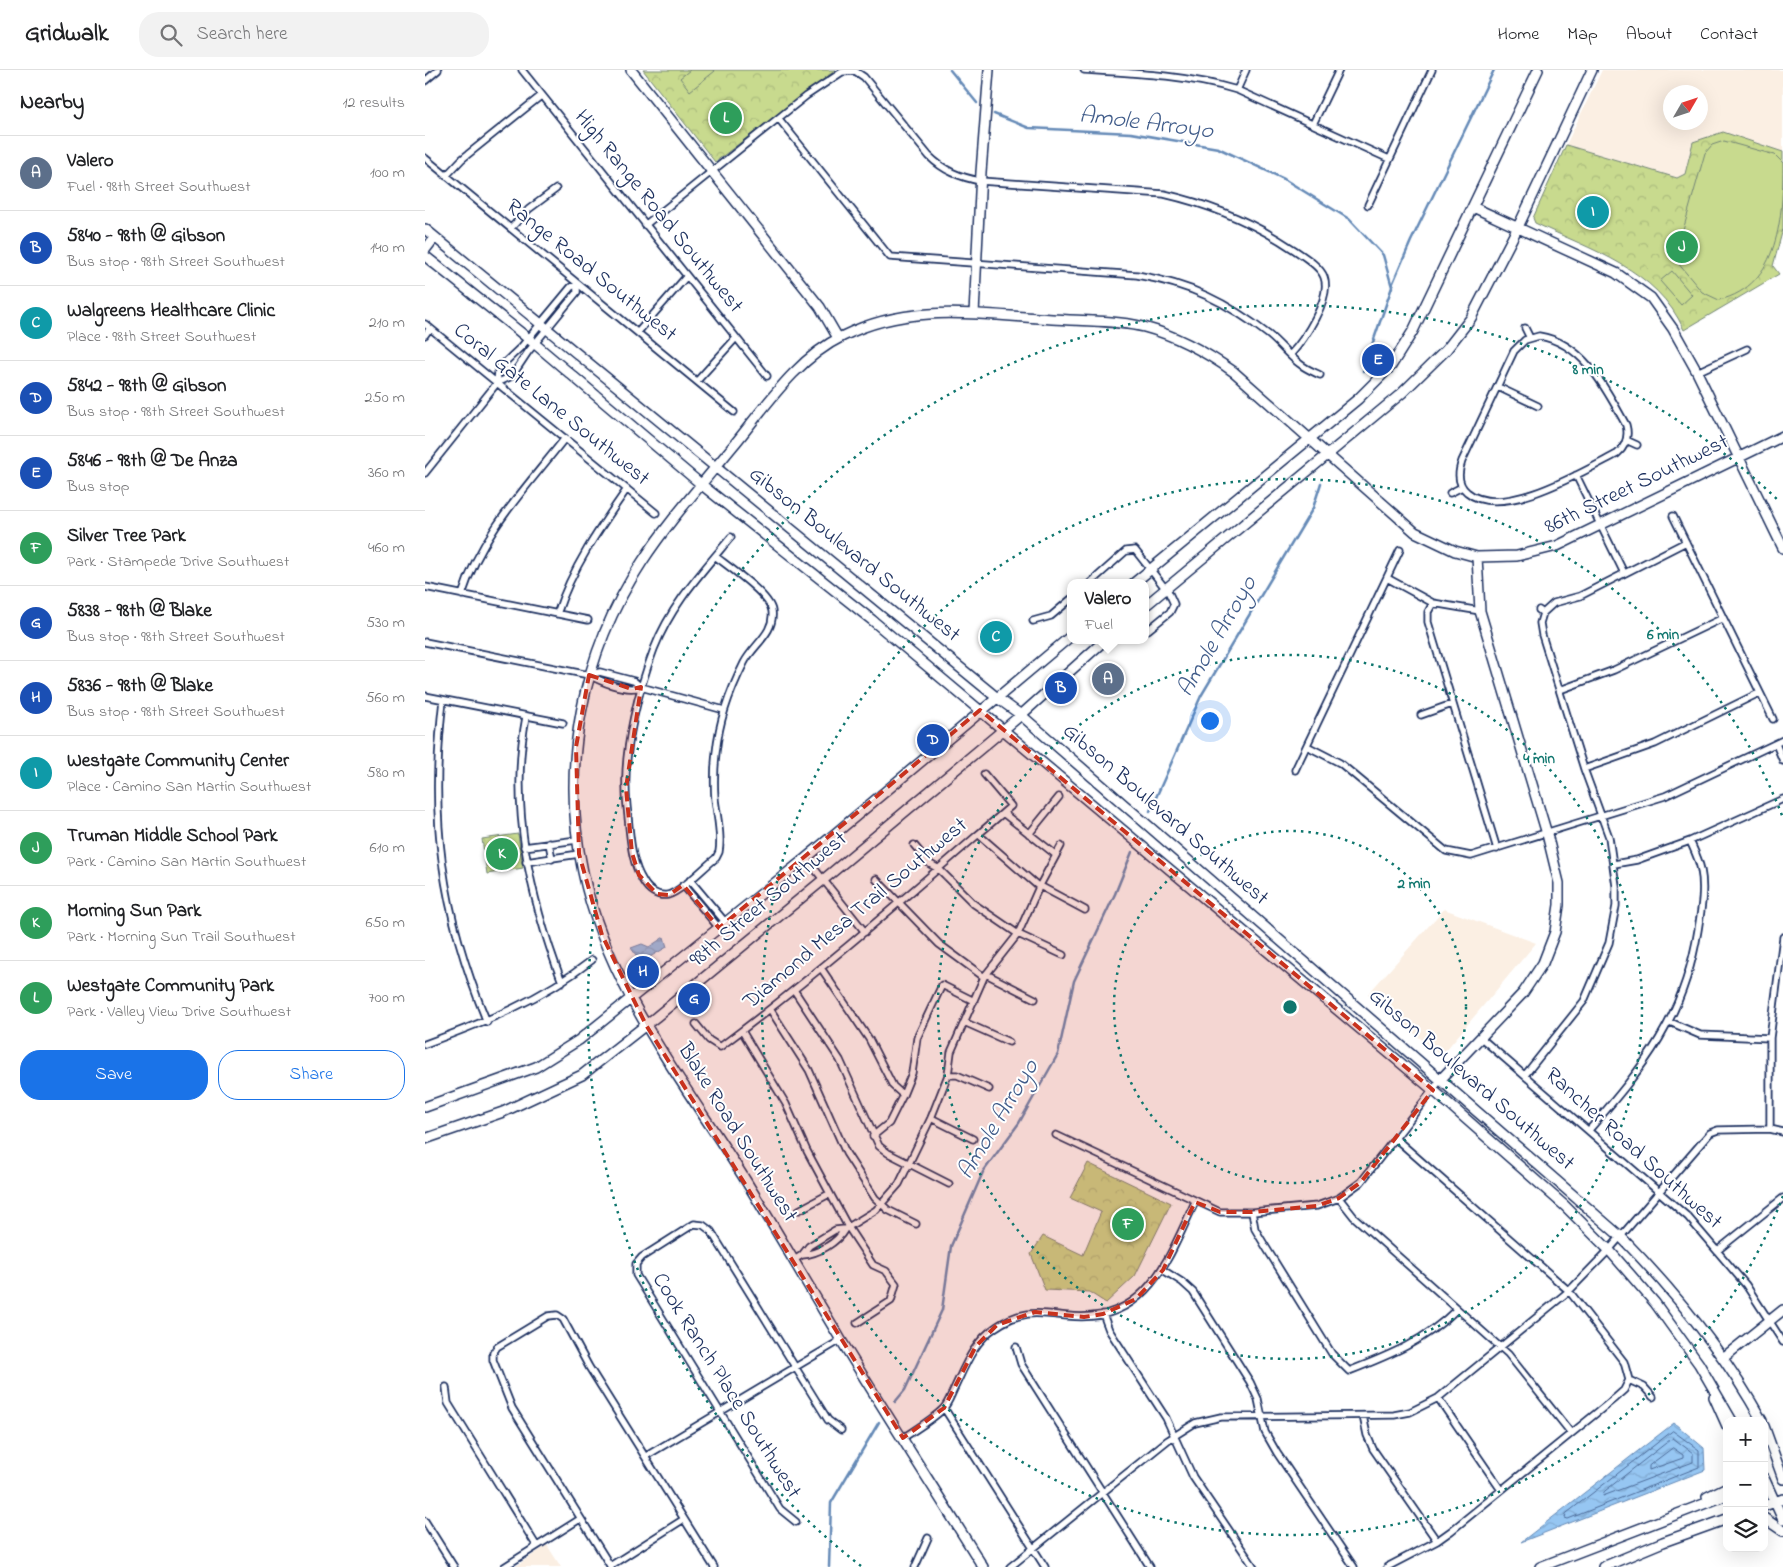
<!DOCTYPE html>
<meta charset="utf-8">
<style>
body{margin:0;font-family:"Indie Flower",sans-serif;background:#f2f2f2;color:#202124}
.controls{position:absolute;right:15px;bottom:15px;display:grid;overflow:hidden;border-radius:10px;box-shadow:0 5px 20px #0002}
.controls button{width:45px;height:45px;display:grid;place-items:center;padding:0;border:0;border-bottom:1px solid #e0e0e0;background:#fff;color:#202124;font:25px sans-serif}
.compass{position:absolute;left:1238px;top:15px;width:45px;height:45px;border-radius:50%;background:#fff;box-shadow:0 5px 20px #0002;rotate:51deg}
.you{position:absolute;left:784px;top:650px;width:18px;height:18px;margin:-12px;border:4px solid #fff;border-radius:50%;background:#1a73e8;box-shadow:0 0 0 8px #1a73e833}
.badge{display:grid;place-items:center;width:32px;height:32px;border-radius:50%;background:#1a73e8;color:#fff;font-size:16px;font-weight:700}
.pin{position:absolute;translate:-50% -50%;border:2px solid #fff;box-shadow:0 1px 5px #0006}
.popup{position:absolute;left:642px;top:509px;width:82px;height:65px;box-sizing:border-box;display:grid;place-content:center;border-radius:10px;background:#fff;filter:drop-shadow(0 1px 4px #0005);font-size:16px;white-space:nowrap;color:#757577}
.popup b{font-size:19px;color:#202124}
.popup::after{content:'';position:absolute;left:50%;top:100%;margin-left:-10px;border:10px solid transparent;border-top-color:#fff}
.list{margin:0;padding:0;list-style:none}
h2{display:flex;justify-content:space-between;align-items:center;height:65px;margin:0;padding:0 20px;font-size:21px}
h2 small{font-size:16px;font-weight:400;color:#757577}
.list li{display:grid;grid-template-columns:32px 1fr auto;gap:15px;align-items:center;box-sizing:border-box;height:75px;padding:0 20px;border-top:1px solid #e0e0e0}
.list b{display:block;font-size:19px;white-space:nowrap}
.list p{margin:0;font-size:16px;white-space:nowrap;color:#757577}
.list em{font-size:16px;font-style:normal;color:#757577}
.actions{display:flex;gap:10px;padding:15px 20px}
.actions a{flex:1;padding:11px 0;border:1px solid #1a73e8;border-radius:20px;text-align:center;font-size:18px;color:#1a73e8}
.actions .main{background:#1a73e8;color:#fff}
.icon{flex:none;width:28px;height:28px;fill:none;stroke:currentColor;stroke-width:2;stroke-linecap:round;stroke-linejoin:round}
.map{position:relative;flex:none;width:1358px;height:1497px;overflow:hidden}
header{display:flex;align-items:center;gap:30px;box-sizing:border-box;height:70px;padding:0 25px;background:#fff;border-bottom:1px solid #e0e0e0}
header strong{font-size:24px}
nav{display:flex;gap:28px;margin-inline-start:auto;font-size:18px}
.search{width:350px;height:45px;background:#f2f2f2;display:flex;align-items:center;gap:12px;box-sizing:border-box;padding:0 18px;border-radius:20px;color:#757577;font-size:19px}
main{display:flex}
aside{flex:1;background:#fff}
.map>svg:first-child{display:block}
</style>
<header>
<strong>Gridwalk</strong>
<div class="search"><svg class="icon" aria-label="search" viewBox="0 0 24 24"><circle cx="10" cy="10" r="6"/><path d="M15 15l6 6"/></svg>Search here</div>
<nav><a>Home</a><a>Map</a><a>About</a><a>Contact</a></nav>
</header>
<main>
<aside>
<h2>Nearby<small>12 results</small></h2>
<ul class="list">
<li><span class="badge" style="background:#5c6f8a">A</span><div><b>Valero</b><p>Fuel · 98th Street Southwest</p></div><em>100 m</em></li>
<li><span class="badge" style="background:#1a4fb4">B</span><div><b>5840 - 98th @ Gibson</b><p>Bus stop · 98th Street Southwest</p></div><em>140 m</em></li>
<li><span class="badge" style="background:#0f9aa8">C</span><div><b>Walgreens Healthcare Clinic</b><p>Place · 98th Street Southwest</p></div><em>210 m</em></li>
<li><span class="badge" style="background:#1a4fb4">D</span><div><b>5842 - 98th @ Gibson</b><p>Bus stop · 98th Street Southwest</p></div><em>250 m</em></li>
<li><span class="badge" style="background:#1a4fb4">E</span><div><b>5846 - 98th @ De Anza</b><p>Bus stop</p></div><em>360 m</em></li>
<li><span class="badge" style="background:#2e9e5b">F</span><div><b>Silver Tree Park</b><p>Park · Stampede Drive Southwest</p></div><em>460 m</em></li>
<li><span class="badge" style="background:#1a4fb4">G</span><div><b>5838 - 98th @ Blake</b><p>Bus stop · 98th Street Southwest</p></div><em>530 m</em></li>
<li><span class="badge" style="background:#1a4fb4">H</span><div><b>5836 - 98th @ Blake</b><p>Bus stop · 98th Street Southwest</p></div><em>560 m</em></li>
<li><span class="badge" style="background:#0f9aa8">I</span><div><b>Westgate Community Center</b><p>Place · Camino San Martin Southwest</p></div><em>580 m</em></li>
<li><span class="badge" style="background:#2e9e5b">J</span><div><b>Truman Middle School Park</b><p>Park · Camino San Martin Southwest</p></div><em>610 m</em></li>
<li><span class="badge" style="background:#2e9e5b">K</span><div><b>Morning Sun Park</b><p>Park · Morning Sun Trail Southwest</p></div><em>650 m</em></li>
<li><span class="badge" style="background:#2e9e5b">L</span><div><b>Westgate Community Park</b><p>Park · Valley View Drive Southwest</p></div><em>700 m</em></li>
</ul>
<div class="actions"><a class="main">Save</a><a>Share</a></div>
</aside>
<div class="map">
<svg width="1358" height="1497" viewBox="0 0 1358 1497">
<defs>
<pattern id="park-crowns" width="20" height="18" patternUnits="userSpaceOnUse" patternTransform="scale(1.25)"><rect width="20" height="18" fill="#c8da8e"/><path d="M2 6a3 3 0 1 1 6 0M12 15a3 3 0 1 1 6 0" fill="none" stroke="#abbb7d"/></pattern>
<pattern id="water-waves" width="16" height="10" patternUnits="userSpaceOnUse" patternTransform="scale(1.25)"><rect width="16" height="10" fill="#96c6f2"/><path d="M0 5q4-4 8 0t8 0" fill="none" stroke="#81aad2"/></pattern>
</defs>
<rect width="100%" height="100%" fill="#fff"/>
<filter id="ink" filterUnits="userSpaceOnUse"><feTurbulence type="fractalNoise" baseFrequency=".02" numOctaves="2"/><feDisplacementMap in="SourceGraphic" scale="10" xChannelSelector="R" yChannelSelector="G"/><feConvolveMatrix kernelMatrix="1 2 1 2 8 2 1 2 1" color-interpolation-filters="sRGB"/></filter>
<g filter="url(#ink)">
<path fill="#fbefe3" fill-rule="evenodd" d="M1177 0H1358V82L1298 62 1268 72 1260 104 1252 108 1141 75ZM1246 22H1276V52H1246Z
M1019 839 1111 873 1016 986 943 924Z
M122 1475 136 1497H90Z"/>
<path fill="url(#park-crowns)" stroke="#728476" d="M218 0H411L290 92Z
M1298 62 1358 82V159L1348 196 1354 204 1259 260C1232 199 1166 180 1110 153L1108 148 1141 75 1252 108 1260 104 1268 72Z
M93 764 98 798 62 804 57 769Z
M663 1093 746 1133 710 1206 681 1233 664 1222 620 1220 606 1184 618 1166 658 1185 676 1142 645 1128Z"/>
<path fill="#c8da8e" stroke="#728476" d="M265 0H289L290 1 265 21 255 8Z
M1299 71 1350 85 1358 93C1358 144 1355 216 1294 230L1277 222 1252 192 1251 185 1280 83 1287 75Z
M1247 201 1267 225 1256 235 1235 211Z"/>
<path fill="url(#water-waves)" stroke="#658ab7" d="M239 867 242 877 216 892 206 878 217 874 224 877Z
M1249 1353 1279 1378 1280 1400 1096 1472Z"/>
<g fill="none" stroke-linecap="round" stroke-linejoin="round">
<path stroke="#4c6b99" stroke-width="1" d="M1248 1361 1274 1380V1397L1143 1449 1140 1448 1141 1444Z
M1248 1368 1268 1383V1392L1178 1426 1179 1422Z
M1248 1378 1258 1385V1388L1224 1400V1396Z"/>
<path stroke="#658ab7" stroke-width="2.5" d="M525 0 552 33
M569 44 604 58 706 63 793 78 859 109 924 149 958 185 967 217 938 301
M967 215 986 171 1069 0
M725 741 776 626 888 438 896 413
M470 1332 480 1320 517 1240 526 1176 558 1102 594 1053 633 984 649 911 690 824 707 782
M404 1497 406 1433 454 1352"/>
<g stroke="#1b2f5e" stroke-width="9">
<path id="street" d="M97 0 342 306
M659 0C710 3 762 5 812 20L964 89
M0 11 13 0
M812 20 821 0
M354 49 465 187 712 205C765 214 802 232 844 265 855 274 864 286 875 294 881 299 889 302 895 305
M888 54 914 0
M0 88 309 342
M21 106 37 89 117 25
M943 135 1007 0
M220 155 381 26 417 2 430 1 439 7 504 86C519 101 535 107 555 111L739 124C787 135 828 152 868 179 878 186 895 196 899 207 907 228 879 270 865 285
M86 158 104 139 131 119
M0 254 231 443
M1100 258 1105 268
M213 262 261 207
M0 265 5 258
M1114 266C1159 273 1181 319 1201 355 1204 366 1201 376 1192 384 1159 401 1076 451 1042 422 1032 414 1033 402 1037 391L1089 281 1100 270Z
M1272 302 1322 279
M272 311 311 268
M1073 317 1113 336
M1201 370 1212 375
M0 403 72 313 87 306 103 282 152 222V214L146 217 97 276 76 296 73 302 72 313
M1151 405 1199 503
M1025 423 1037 417
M1248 446 1348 649
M290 486C304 497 345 525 347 541 350 563 328 575 319 593 312 607 305 623 300 639 291 666 288 701 290 729 292 746 297 766 294 782L291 788C279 797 257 821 243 825 232 827 223 820 218 811 208 795 206 776 204 757 203 744 201 732 201 719 199 677 214 618 229 579 246 535 277 502 306 467
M962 508 1008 533 1055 541
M665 513 701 481 710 480 744 523 749 534 745 542 723 560
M0 517 163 550
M37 525C56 464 101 418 140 368
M1008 533 1003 542V552L1072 779
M1118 543 1129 533 1155 526 1261 472
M132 544C147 498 174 459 202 419
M608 551 626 546 646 529
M0 572 164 605C179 613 200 621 216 617
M164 605 175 602 209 611 216 617 299 640
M1135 620 1189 600 1298 548
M0 626 138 653
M18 630C4 749 16 841 62 952
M996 645 1027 634
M101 647C84 737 105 828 137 912
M1351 674 1358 691
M882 676 915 693 1021 781 1046 786 1240 726 1358 670
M1159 699 1230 674 1334 623
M870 700 975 480
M578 743 631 785
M604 764 634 727
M554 765 614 817
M124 773 127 789
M489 775 505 794 514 799 549 834 593 864 638 885
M99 777 152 770
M381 788 440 862
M101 792 154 784
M1189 794 1212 790 1265 771 1358 729
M451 809 514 874 559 907
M265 810 301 853
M258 815 294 858
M615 816 660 840
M1358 867 1345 968V1059L1358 1062
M396 898 444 969 468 1016 478 1025
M561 904 610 929
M369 920 415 990 454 1076 463 1083 524 1114
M345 939 384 1000 421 1083 450 1128 463 1140 491 1154
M539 952 584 972
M1245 952 1275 965 1345 968
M271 954 284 970 295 977C396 902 491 818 586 736L559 704
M317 961 361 1034 382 1081 423 1157 448 1195 461 1201 471 1214 466 1231 432 1253
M1055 967 1263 1147 1321 1215 1358 1272
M0 974C60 952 116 930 167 890
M523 1005H532L564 1019
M1100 1005 1159 931 1184 873 1191 836V816L1184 767 1159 699 1117 565 1115 553 1118 543 1114 540
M506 1048 548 1069
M1164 1060C1220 995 1259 948 1273 860 1276 841 1280 819 1276 800 1274 790 1269 780 1265 771
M631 1065 795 1142H827L892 1136 914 1128 936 1112 1017 1008
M448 1066 464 1053 478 1025 487 1003 492 968 517 915 549 931
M971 1069 1144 1221 1199 1292 1204 1310 1219 1317 1228 1327
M914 1128 929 1147 1083 1284 1146 1363
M374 1140 404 1124
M827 1142 830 1159 842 1179 907 1284 924 1301C965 1285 1000 1271 1032 1239
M1293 1180 1358 1128
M377 1185C393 1184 412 1173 420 1159
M369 1190 377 1185 384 1176 410 1160 420 1159 451 1140 474 1114 506 1048 523 1005 526 982 559 907 593 864 614 817 636 776
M738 1200 757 1212 768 1222 825 1312 833 1329 840 1362 852 1383 929 1497
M678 1244 684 1260 741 1348 768 1407 829 1497
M591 1277 596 1294 725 1497
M21 1317 23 1333 111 1475
M1013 1328 1076 1420
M519 1338 620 1497
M938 1346 942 1365 948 1379 1012 1471
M478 1368C491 1359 507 1350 518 1339 523 1334 526 1325 529 1319 540 1296 549 1271 571 1257 597 1239 614 1243 643 1246 722 1255 743 1189 770 1132
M221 1386 416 1270
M0 1451 29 1497
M371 1452 355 1439 211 1205V1194L217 1187 269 1154 278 1155 286 1161 403 1350 416 1360
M185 1496 259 1449
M79 1497 155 1449
M186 1497 87 1338 68 1290V1283L72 1277 123 1246 132 1245 138 1249 164 1297 289 1497
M490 1497 503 1468
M585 1497 743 1370 770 1353 796 1347 969 1345 985 1342 1013 1328 1144 1221 1184 1180 1285 1063 1293 1060 1345 1059
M962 1497 1012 1471 1026 1461 1190 1328 1199 1320 1204 1310"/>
</g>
<g stroke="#1b2f5e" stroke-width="12">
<path id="secondary" d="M206 0 395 237 413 268
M1048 137 1191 203 1226 228 1248 259 1272 302 1358 478
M0 159 571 627 596 645 1195 1166C1250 1222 1299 1282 1337 1351
M0 180 10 167
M0 186 110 274 277 415 447 550 1008 1020 1140 1136 1184 1180 1230 1233 1274 1294 1307 1351
M549 244 556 102 564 0
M709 513 933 329 966 296 988 261 1113 0
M720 536 977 323 1021 280 1046 248 1093 157 1167 0
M1017 1008 1098 923 1118 893 1130 862 1134 835V813L1122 764 1055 541 1052 487
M0 1037 111 997 154 970 381 788 646 566
M0 1069 78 1042 157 1005 231 947 398 810 596 645 680 570
M1298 1288 1358 1240
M1289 1327 1302 1356
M1339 1356 1358 1409
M1339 1408 1358 1450
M1282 1427 1302 1417
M1339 1436 1358 1429
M1339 1448 1358 1461
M558 1497C511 1421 462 1346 416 1270 384 1217 353 1163 321 1111 260 1013 182 917 158 802 135 695 157 583 217 492 243 452 277 414 308 376 341 336 371 289 418 266 484 232 556 245 627 249 657 251 690 250 719 257 753 266 781 282 809 302L990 462 1030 481 1052 487 1092 486 1132 476 1358 366
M1115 1497 1302 1425
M1178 1497 1238 1472 1302 1449"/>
</g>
<use href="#street" stroke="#fff" stroke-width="5.5"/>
<use href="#secondary" stroke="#fff" stroke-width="9"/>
</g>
</g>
<path fill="#c8321e" fill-opacity="0.2" stroke="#c8321e" stroke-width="4" stroke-dasharray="10 6" stroke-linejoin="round" d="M164 605 207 619 216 617 201 718 207 783 214 805 232 824 244 825 258 815 294 858 555 640 1008 1020 936 1112 914 1128 892 1136 827 1142H795L770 1132 738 1200 711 1229 678 1244 659 1247 610 1242 572 1255 551 1276 519 1338 478 1368 221 955 177 865 154 784 151 677Z"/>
<g fill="none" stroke="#0f766e" stroke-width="2.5" stroke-dasharray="2.5 5">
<circle cx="865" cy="937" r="176"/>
<circle cx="865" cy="937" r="352"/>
<path d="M1358 1126A528 528 0 1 1 1358 748"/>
<path d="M436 1496A704 704 0 1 1 1354 431"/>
</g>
<g text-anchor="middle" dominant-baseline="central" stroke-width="4" stroke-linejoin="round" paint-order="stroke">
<g font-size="22" fill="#1b2f5e" stroke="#fff">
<text transform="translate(233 142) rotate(51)">High Range Road Southwest</text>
<text transform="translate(166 201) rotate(39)">Range Road Southwest</text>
<text transform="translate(126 335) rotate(39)">Coral Gate Lane Southwest</text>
<text transform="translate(1212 415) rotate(-26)">86th Street Southwest</text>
<text transform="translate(429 485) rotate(39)">Gibson Boulevard Southwest</text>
<text transform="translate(740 745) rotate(41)">Gibson Boulevard Southwest</text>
<text transform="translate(344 830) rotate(-40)">98th Street Southwest</text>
<text transform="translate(431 844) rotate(-40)">Diamond Mesa Trail Southwest</text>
<text transform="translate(1046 1010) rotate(41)">Gibson Boulevard Southwest</text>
<text transform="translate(312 1063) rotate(58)">Blake Road Southwest</text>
<text transform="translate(1208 1079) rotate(42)">Rancher Road Southwest</text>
<text transform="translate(301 1316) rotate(58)">Cook Ranch Place Southwest</text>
</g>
<g font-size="24" font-style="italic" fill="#405c8a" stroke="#fff">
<text transform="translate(721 54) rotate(7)">Amole Arroyo</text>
<text transform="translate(793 567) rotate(-60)">Amole Arroyo</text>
<text transform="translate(574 1050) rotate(-59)">Amole Arroyo</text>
</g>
</g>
<circle cx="865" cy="937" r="8" fill="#0f766e" stroke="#fff" stroke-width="2.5"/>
<g font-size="15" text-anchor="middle" font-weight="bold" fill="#0f766e" stroke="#fff" stroke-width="4" stroke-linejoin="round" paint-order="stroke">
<text x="1163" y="304">8 min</text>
<text x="1238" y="569">6 min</text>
<text x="1114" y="693">4 min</text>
<text x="989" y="818">2 min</text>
</g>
</svg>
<div class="controls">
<button>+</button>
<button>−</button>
<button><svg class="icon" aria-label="layers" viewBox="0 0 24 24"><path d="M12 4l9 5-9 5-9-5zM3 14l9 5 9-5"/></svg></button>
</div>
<svg class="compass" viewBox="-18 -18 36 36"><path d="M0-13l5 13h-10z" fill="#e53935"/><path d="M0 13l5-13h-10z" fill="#757577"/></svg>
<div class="you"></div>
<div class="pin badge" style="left:683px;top:609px;background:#5c6f8a">A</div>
<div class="popup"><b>Valero</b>Fuel</div>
<div class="pin badge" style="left:636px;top:618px;background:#1a4fb4">B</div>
<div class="pin badge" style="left:571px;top:567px;background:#0f9aa8">C</div>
<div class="pin badge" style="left:508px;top:670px;background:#1a4fb4">D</div>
<div class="pin badge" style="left:953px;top:290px;background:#1a4fb4">E</div>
<div class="pin badge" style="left:703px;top:1154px;background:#2e9e5b">F</div>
<div class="pin badge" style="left:269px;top:929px;background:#1a4fb4">G</div>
<div class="pin badge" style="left:218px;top:902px;background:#1a4fb4">H</div>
<div class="pin badge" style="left:1168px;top:142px;background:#0f9aa8">I</div>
<div class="pin badge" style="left:1257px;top:177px;background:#2e9e5b">J</div>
<div class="pin badge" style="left:77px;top:784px;background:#2e9e5b">K</div>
<div class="pin badge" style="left:301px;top:48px;background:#2e9e5b">L</div>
</div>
</main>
